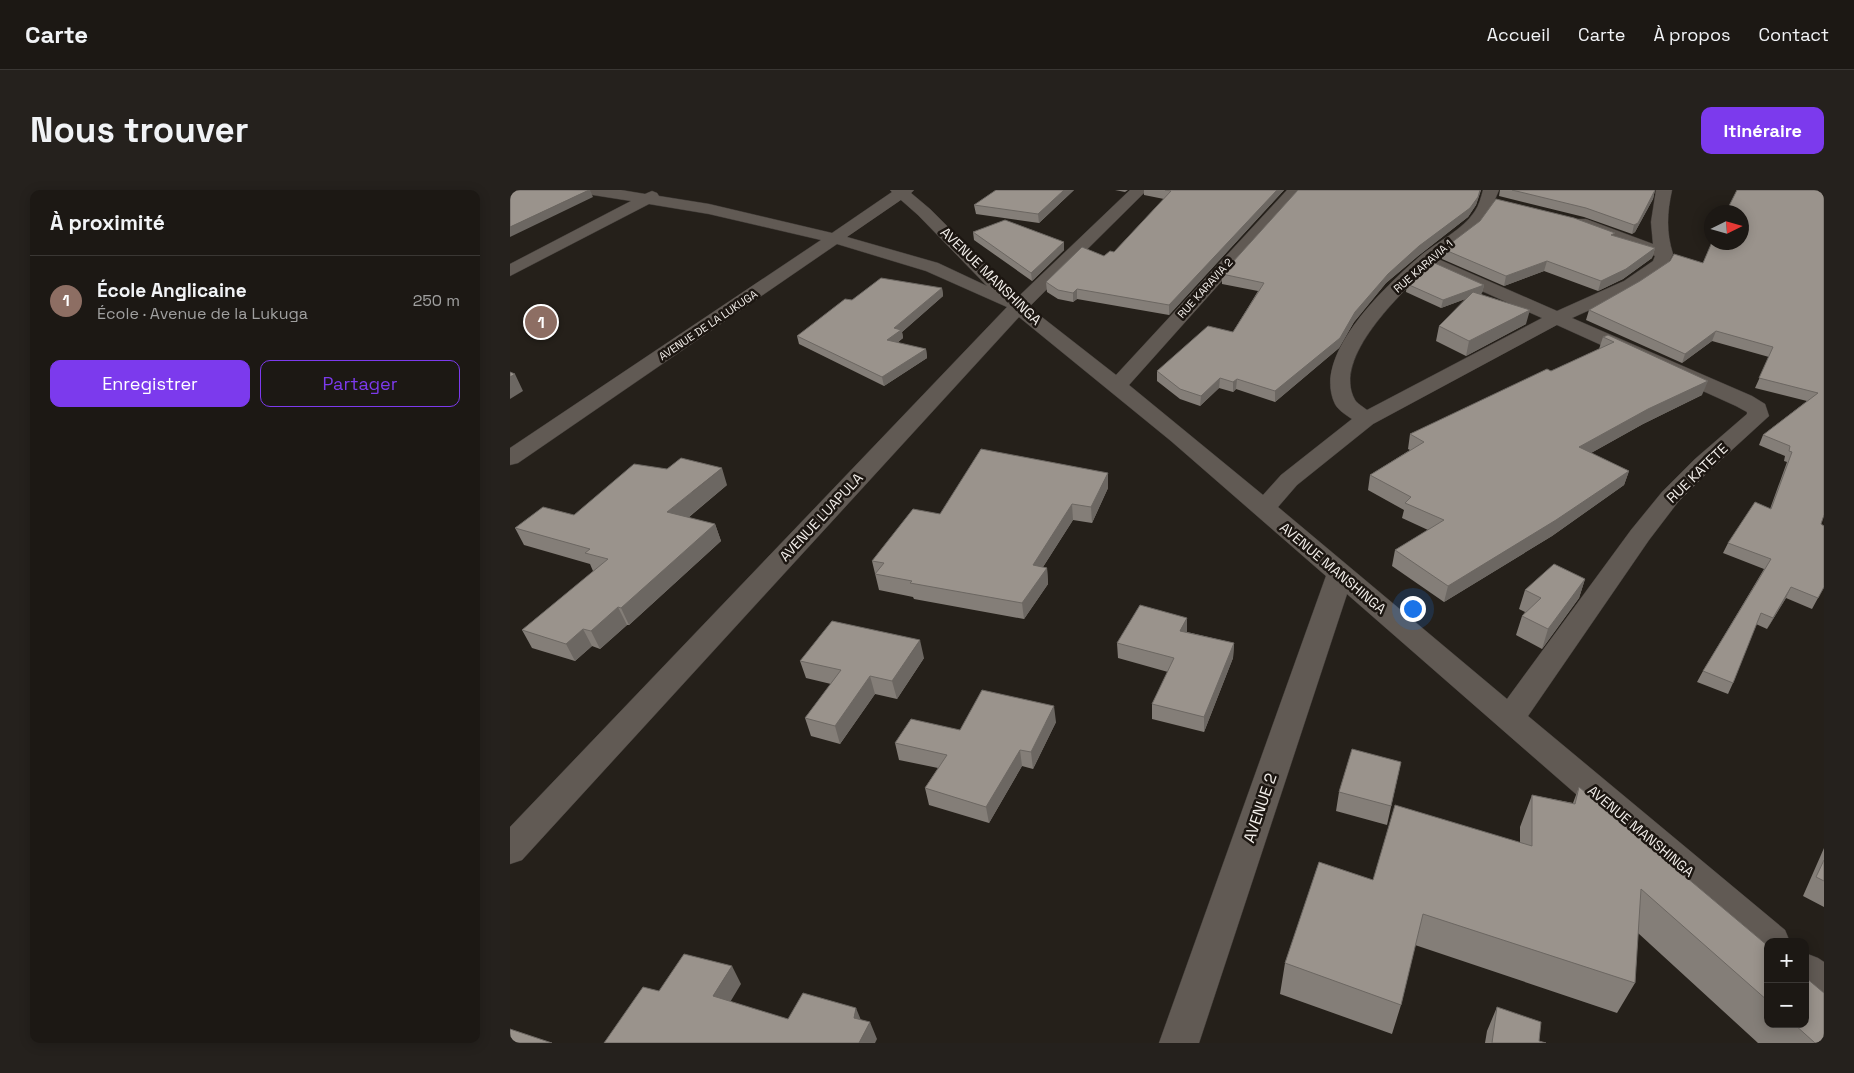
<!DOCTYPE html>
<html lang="fr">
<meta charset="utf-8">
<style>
body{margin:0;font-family:"Space Grotesk",sans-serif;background:#25211d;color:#f1f3f6}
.controls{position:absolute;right:15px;bottom:15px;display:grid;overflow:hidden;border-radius:10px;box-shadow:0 2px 12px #0003}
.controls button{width:45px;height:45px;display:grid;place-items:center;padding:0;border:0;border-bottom:1px solid #3a3734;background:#1c1814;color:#f1f3f6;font:25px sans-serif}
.compass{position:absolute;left:1194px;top:15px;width:45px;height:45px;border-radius:50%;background:#1c1814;box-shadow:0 2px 12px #0003;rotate:85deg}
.you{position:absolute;left:902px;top:418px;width:18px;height:18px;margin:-12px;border:4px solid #fff;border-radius:50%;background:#1a73e8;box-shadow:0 0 0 8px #1a73e833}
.badge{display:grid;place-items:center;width:32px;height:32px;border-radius:50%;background:#7c3aed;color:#fff;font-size:16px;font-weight:700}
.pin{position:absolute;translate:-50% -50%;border:2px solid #fff;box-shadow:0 1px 5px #0006}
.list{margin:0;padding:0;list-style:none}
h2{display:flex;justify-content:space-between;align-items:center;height:65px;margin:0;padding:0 20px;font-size:21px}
h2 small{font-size:16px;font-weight:400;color:#a0a0a0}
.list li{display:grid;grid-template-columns:32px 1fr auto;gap:15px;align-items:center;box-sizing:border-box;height:90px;padding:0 20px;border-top:1px solid #3a3734}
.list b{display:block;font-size:19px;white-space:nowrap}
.list p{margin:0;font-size:16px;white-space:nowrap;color:#a0a0a0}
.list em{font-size:16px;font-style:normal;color:#a0a0a0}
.actions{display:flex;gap:10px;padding:15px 20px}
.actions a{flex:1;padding:11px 0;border:1px solid #7c3aed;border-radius:10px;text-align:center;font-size:18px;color:#7c3aed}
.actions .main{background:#7c3aed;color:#fff}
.map{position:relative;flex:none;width:1314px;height:853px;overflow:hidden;border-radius:10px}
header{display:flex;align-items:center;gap:30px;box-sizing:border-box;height:70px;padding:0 25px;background:#1c1814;border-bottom:1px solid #3a3734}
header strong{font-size:24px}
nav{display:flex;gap:28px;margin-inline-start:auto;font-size:18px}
.intro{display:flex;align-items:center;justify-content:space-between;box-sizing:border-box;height:120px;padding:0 30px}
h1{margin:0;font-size:35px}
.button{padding:12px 22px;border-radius:10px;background:#7c3aed;color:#fff;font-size:18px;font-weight:700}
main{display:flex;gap:30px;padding:0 30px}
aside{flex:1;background:#1c1814;border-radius:10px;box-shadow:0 2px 12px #0003}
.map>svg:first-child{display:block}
</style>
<header>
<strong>Carte</strong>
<nav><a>Accueil</a><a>Carte</a><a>À propos</a><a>Contact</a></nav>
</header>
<div class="intro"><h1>Nous trouver</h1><a class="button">Itinéraire</a></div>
<main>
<aside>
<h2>À proximité<small></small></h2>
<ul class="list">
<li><span class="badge" style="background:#8d6e63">1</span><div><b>École Anglicaine</b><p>École · Avenue de la Lukuga</p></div><em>250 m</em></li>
</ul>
<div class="actions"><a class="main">Enregistrer</a><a>Partager</a></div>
</aside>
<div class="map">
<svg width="1314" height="853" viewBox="0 0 1314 853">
<rect width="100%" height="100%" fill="#25201a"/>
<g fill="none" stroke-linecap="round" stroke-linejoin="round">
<g stroke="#403b37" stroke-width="1">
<path id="minor" d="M75 0H111L135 4 142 1 147 3 149 6 199 14 322 43 382 2 380 0H404L401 3 420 19 508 107 620 0H637L519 117 606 185 777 0H793L619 195 753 305 771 285 842 229C836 225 828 220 825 214 801 165 876 96 909 67 926 52 952 41 965 21 969 15 971 7 973 0H989L978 26 964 41 928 69 1047 121 1114 91 1143 71 1145 66 1064 35 1062 32 1064 29H1076L1143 54 1141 32 1146 0H1162C1157 23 1156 42 1163 64L1156 78 1126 99 1062 128 1242 206 1255 214 1259 226 1201 279 1168 312 1139 350 1018 526 1275 740 1280 752H1258V767L1249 764 837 404 689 853H649L816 386 661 251 509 127 12 670 0 674V637L497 117 416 81 327 54 8 273 0 275V258L311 50 199 24 139 14 0 86V74L121 11 83 5 78 3ZM391 10 408 25 477 96 428 73 337 47ZM918 77 1032 128 857 220C853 217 847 213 845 210 821 168 892 103 918 77ZM1047 135 1226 216 1237 222V224L1185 269 1152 302 1121 340 997 509 768 317 787 295 863 234Z
M1295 763 1308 768 1314 772V814L1300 809 1295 804Z"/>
</g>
<use href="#minor" fill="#615a54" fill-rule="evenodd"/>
</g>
<path fill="#847e78" d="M564 0 529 33 466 24 464 15Z
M605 0H618L615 2Z
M634 0H774L659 125 567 109 563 112 548 109 537 102 536 92 604 62 654 9 634 5Z
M788 0H971L966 15 958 27 908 66 876 93 844 132 829 158 765 212 726 199 723 202 709 198 690 216 670 209 647 191V181L723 142 748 101 712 94V84Z
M990 0H1145L1143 9 1125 42 1122 44 1074 27 989 6Z
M1314 0 1311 334 1314 397 1302 419 1276 408 1257 439 1246 434 1223 493 1218 504 1187 492 1193 481 1254 379 1213 363 1218 353 1260 319 1277 272 1274 271 1275 266 1249 255 1253 245 1297 211 1245 198 1259 167 1202 151 1172 173 1076 130 1079 120 1193 73Z
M463 42 554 60 522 91 464 50Z
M1104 46 1145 58 1142 68 1113 89 1088 101 1034 81 994 96 932 69 933 59Z
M897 94 974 95 972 103 971 104 1016 134 956 166 926 151 929 136 955 109 931 118 896 102Z
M432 98 433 106 392 142 393 148 387 153 416 159 417 168 374 196 289 154 287 146 342 110Z
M1098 145 1192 205 1133 234 1081 263 1119 281 1114 295 1042 346 934 412 882 376 885 360 918 340 892 328 894 320 858 300 860 285 900 260 898 259 900 244 1041 181 1089 159 1093 147Z
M217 295 178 328 205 334 211 351 119 435H117L90 459 82 456 65 471 22 458 12 440 84 381H83L80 374 14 355 5 338 64 325Z
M598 298 582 333 563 330 533 377 537 378 538 394 514 429 404 409 403 407 369 400 362 371 430 324Z
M1075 389 1069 408 1032 459 1006 445 1012 426 1015 422 1009 419 1015 400Z
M677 442 724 453 723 468 694 542 642 529V514L658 482 608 468 607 453Z
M414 468 387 509 365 504 330 554 301 546 295 528 321 494 296 488 290 471Z
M546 532 523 579 512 576 479 633 419 615 415 598 428 578 389 570 385 553 450 540Z
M891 572 877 635 826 621 829 602Z
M1069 597 1258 756V834H1295L1314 853H1248L1128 743 1125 793 1107 823 905 755 891 815 882 844 770 804 775 773 863 690 1010 652V637L1022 605 1063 613Z
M1314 658V717L1293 706Z
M987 817 1029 851 1036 853H975L977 841Z"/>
<path fill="#6c6762" d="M79 0H80L83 7 0 47V37Z
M554 0H564L529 33 528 24Z
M767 0H774L659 125V115Z
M970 0H971L966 15 958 27 908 66 876 93 844 132 829 158 765 212V201L845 122 878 84Z
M1145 0 1143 9 1125 42 1122 44 1124 35Z
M554 52V60L522 91 521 83Z
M1145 58 1142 68 1113 89 1088 101 1091 91Z
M1037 71 1034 81 994 96 996 86Z
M974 95 972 103 931 118 933 110Z
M432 98 433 106 392 142 393 148 378 159 377 150 384 138Z
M567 99V109L563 112V103Z
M1020 120 1016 134 956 166 959 151Z
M1206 141 1202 151 1172 173 1175 164Z
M416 159 417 168 374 196 372 187Z
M5 184 13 201 0 209V187Z
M710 188 709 198 690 216 691 206Z
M727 189 726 199 723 202V192Z
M1198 191 1192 205 1133 234 1065 272 1069 257 1138 219Z
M212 278 217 295 164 339 157 322Z
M1119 281 1114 295 1042 346 934 412 938 396Z
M598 283V298L582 333 581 317Z
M562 314 563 330 524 391 523 375Z
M205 334 211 351 119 435 111 418Z
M537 378 538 394 514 429 512 413Z
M1075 389 1069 408 1032 459 1038 439Z
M1281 397 1276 408 1257 439 1263 428Z
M108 417 117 435 90 459 81 441Z
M677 428V442L670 456V441Z
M73 439 82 456 65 471 56 454Z
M410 450 414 468 387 509 382 491Z
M724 453 723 468 694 542V527Z
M360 486 365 504 330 554 325 536Z
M544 516 546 532 523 579 521 562Z
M510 560 512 576 479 633 476 617Z
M222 776 231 794 213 824 203 806Z
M346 818 353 835 344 828Z
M360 832 367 849 365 853H349Z"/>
<path fill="#9a938c" stroke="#6c6762" d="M0 0H79L0 37Z
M486 0H554L528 24 464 15Z
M655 0H767L659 115 567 99 563 103 548 100 536 92 572 57 594 66 600 61 604 62 661 1Z
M788 0H970L968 7 960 18 909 56 878 84 845 122 830 148 765 201 727 189 723 192 710 188 691 206 670 199 647 181 698 136 723 142 754 93 712 84Z
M1002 0H1145L1128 33 1124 35 1076 18Z
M1227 0H1314V325L1311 334 1314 336V397L1308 408 1281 397 1263 428 1251 423 1223 493 1193 481 1261 369 1218 353 1245 312 1261 319 1282 262 1279 261 1280 256 1253 245 1308 203 1249 188 1263 157 1206 141 1175 164 1079 120 1130 91 1160 71 1164 64 1193 73 1202 52H1232V22H1216Z
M986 9 1064 28 1105 43 1101 45 1145 58 1116 79 1091 91 1037 71 996 86 933 59 970 31Z
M495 30 554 52 521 83 463 42Z
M920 71 974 95 933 110 897 94Z
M371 88 432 98 384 138 391 140 377 150 416 159 372 187 287 146 335 109 342 110Z
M963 102 1020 120 959 151 929 136Z
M1098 145 1198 191 1138 219 1069 257 1119 281 1046 330 938 396 885 360 934 330 895 313 901 307 860 285 914 252 900 244 1037 179 1041 181 1104 152 1093 147Z
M0 182 5 184 0 187Z
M471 259 598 283 581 317 562 314 523 375 537 378 512 413 400 393 402 391 365 384 374 373 362 371 403 319 430 324Z
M171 268 212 278 157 322 205 334 111 418 108 417 81 441 73 439 56 454 12 440 98 369 75 363 80 359 5 338 33 317 64 325 124 274 157 279Z
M1044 374 1075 389 1038 439 1012 426 1031 408 1015 400Z
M630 415 677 428 670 441 724 453 694 527 642 514 664 468 607 453Z
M322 431 410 450 382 491 360 486 325 536 295 528 331 480 290 471Z
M472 500 544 516 521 562 510 560 476 617 415 598 437 565 385 553 401 529 450 540Z
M842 559 891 572 881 616 829 602Z
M1069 597 1258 756V811L1131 699 1125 793 913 724 891 815 775 773 809 672 863 690 885 615 1022 656V605L1065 614Z
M1314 670V691L1306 687Z
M174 764 222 776 203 806 278 829 293 803 346 818 344 828 360 832 349 853H94L133 797 149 801Z
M1295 787 1314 803V853H1305L1284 834H1295Z
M987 817 1031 832 1029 851 1036 853H982Z
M0 839 42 853H0Z"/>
<g text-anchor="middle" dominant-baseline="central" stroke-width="5" stroke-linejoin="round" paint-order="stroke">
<g font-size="11" fill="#f2eeea" stroke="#1c1611">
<text transform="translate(913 76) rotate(-41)">RUE KARAVIA 1</text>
<text transform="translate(695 98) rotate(-48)">RUE KARAVIA 2</text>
<text transform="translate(198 135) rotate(-34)">AVENUE DE LA LUKUGA</text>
</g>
<g font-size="14" fill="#f2eeea" stroke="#1c1611">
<text transform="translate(481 86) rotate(44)">AVENUE MANSHINGA</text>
<text transform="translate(1187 283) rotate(-44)">RUE KATETE</text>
<text transform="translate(311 327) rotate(-47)">AVENUE LUAPULA</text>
<text transform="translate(823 378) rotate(40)">AVENUE MANSHINGA</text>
<text transform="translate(1131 641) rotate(40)">AVENUE MANSHINGA</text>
</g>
<g font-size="16" fill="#f2eeea" stroke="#1c1611">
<text transform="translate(750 618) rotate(-71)">AVENUE 2</text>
</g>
</g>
</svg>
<div class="controls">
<button>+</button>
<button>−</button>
</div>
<svg class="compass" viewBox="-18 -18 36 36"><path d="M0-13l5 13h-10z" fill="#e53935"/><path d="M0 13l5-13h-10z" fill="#a0a0a0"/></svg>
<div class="you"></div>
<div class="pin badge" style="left:31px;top:132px;background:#8d6e63">1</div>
</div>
</main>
